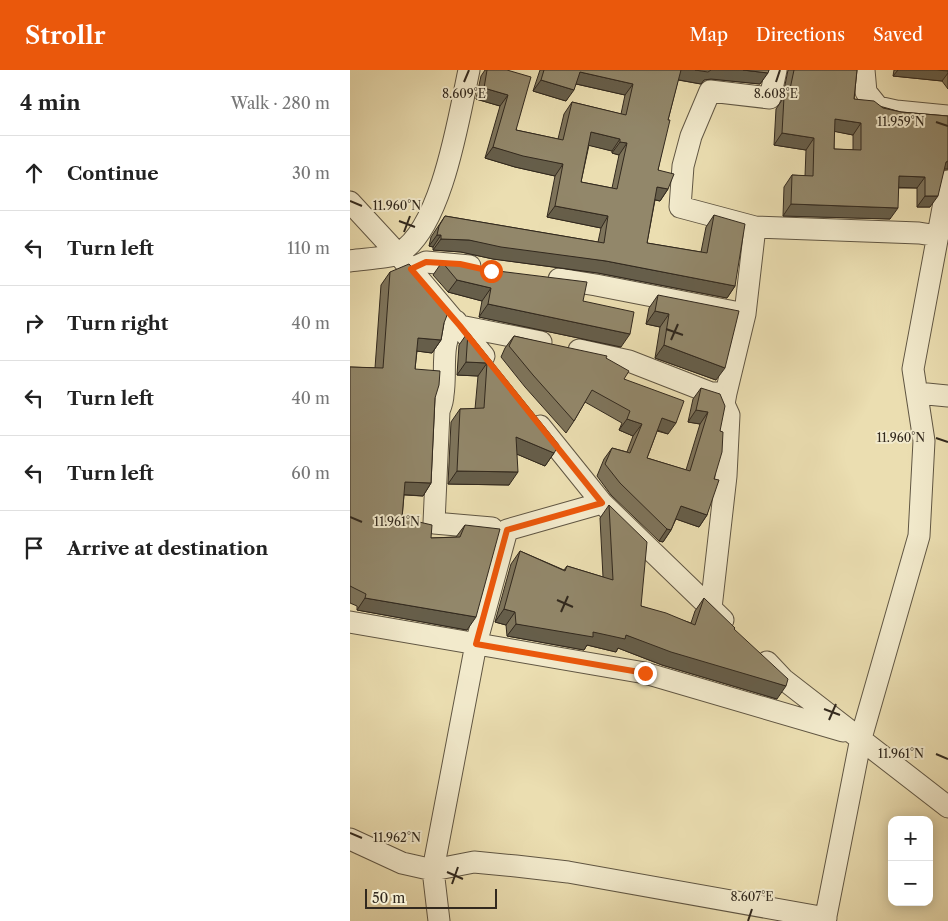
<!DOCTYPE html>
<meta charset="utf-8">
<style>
body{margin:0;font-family:"Libre Caslon Text",serif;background:#f2f2f2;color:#222}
.controls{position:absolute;right:15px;bottom:15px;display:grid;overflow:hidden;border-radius:10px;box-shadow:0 2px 12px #0003}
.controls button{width:45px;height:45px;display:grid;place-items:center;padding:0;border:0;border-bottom:1px solid #e0e0e0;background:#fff;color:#222;font:25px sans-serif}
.scale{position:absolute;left:15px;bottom:12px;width:132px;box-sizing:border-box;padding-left:5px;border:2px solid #32291e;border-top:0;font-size:14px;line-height:18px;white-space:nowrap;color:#32291e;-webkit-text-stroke:4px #f2eacc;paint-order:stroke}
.stop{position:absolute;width:15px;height:15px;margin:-11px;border:4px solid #ea580c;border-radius:50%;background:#fff}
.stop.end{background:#ea580c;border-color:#fff;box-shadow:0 1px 5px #0008}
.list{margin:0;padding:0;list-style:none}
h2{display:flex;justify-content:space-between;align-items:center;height:65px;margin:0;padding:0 20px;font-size:21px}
h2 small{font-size:16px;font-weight:400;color:#767676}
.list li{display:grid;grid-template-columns:32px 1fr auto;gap:15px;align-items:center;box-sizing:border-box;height:75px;padding:0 20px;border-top:1px solid #e0e0e0}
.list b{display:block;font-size:19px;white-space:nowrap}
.list em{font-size:16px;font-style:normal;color:#767676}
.icon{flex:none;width:28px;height:28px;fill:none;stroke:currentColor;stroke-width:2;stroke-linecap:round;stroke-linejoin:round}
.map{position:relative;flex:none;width:598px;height:851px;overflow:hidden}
header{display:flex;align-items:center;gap:30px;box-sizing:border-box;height:70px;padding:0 25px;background:#ea580c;color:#fff}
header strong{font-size:24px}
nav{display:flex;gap:28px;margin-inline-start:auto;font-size:18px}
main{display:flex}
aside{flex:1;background:#fff}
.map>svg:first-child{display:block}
</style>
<header>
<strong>Strollr</strong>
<nav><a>Map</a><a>Directions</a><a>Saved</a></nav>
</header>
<main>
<aside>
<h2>4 min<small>Walk · 280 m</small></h2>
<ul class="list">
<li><svg class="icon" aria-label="ahead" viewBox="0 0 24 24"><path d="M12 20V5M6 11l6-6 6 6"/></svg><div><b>Continue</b></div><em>30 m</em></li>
<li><svg class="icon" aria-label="left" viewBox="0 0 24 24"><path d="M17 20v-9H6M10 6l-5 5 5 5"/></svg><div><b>Turn left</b></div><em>110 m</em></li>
<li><svg class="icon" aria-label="right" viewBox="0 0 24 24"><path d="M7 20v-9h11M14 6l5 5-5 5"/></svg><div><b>Turn right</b></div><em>40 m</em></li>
<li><svg class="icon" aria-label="left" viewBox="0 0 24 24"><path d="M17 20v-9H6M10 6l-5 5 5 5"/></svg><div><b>Turn left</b></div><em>40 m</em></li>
<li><svg class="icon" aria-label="left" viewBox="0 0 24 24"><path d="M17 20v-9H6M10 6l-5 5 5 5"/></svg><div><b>Turn left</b></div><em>60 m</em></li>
<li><svg class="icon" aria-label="arrive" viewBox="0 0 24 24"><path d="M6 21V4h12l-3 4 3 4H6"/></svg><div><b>Arrive at destination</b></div></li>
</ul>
</aside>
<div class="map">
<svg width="598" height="851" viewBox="0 0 598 851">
<rect width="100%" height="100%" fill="#ebdeb1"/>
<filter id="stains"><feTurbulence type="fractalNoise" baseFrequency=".004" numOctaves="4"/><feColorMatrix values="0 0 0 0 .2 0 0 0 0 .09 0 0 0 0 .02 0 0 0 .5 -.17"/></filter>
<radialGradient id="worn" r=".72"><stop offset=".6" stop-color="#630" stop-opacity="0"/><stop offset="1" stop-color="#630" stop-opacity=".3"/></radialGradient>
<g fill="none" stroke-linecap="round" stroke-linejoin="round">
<g stroke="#605643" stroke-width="23">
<path id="minor" d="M514 0 516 22 528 37 546 41 598 46
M0 132 48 184 134 286
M405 157 569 163 588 166
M0 191C11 189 41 188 49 183 92 158 109 46 119 0
M61 199 76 192 120 196
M209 209 246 215 395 244 405 157 330 137 333 96 341 66 360 21 420 28 426 0
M106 251C89 273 97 300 93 325 93 331 91 336 89 341L84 453 142 458
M110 256 191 272
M229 280 279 291 361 323H376L374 334 379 345 376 406 361 538
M376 323 395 244
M567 323 598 326
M190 356 252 433 373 550
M0 552 295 603 493 661
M417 592 433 609 598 737
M0 769 52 793 83 800 124 792 166 796 218 802 476 848
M89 851 83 800 126 574 157 460 252 433
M475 851 511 668 569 466 574 371 563 299 598 111"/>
</g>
<use href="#minor" stroke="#f2eacc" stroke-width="21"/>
</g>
<path fill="#7e745b" stroke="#32291e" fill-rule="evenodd" d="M135 0H157L166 60 208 69 214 44 222 32 271 44 275 25 226 14 216 31 183 21 190 0H419L410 14 361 9 354 10 351 14 328 10 318 50 308 100 318 119 310 131 305 130 297 173 351 182 356 157 364 145 385 216 377 228 248 203 143 189 111 182 83 180V177L79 176 81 167 95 146 248 172 251 158 197 147 205 106 165 97 135 88 150 36 126 29 131 6ZM239 75 262 81V83L269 85 262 118 231 112Z
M438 0H507L504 29 551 42 598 46V99H594L580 137H567V118H548L540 149 433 146 434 117 442 105 455 106 456 80 424 75 426 39 432 30ZM484 61 503 65V80L484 79Z
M544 0H598V19L592 11 543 6Z
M92 192 233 231 271 277 129 247 132 231 98 222 83 205Z
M40 202 94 253 91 270 82 283 67 281 65 299 85 328 81 413 73 426 54 425 52 448 81 468 106 467 115 455 117 560 7 540V536L0 533V297L25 298 31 215Z
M308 225 366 310 305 288 310 257 296 254 299 238Z
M118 262 204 383 195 396 167 384 159 415 98 414 101 352 110 339H125L128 306 107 305 109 275Z
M164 266 256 288 274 309 318 364 307 361 297 388 336 400 350 354 338 352 343 329 351 318 370 361 364 409 357 445 349 457 326 449 321 460 313 472 309 471 261 425 247 406 254 389 262 378 277 382 283 366 269 360 272 353 235 332 224 351 216 363 175 317 151 287 155 278Z
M259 435 291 536 341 553 345 541 354 528 384 559 427 629 312 595 268 578 266 582 237 575 234 580 157 566 156 555 145 552 161 494 170 481 214 500 217 496 253 507 250 448Z"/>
<path fill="#665e4a" stroke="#32291e" d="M330 0H393L418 3 410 14 361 9 354 10 351 14 324 9Z
M548 0H587L598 1V3L592 11 543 6Z
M230 2 283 14 275 25 222 13Z
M191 10 224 20 216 31 183 21Z
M134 18 158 25 150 36 126 29Z
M485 49 511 53 503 65 477 60Z
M241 62 270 69 262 81 233 74Z
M432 63 464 68 456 80 424 75Z
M270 72 277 73 269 85 262 83Z
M143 77 213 94 205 106 165 97 135 88Z
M598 91V99H593L596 92Z
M549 106 575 107 567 118 541 117Z
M307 117 318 119 310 131 299 128Z
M575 126H588L580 137H567Z
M441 134 548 138 540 149 433 146Z
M205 136 258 146 251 158 197 147Z
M87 165H91L83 177 79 176Z
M91 169 119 170 256 191 385 216 377 228 248 203 143 189 111 182 83 180Z
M107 210 141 218 132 231 98 222Z
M138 234 280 264 271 277 129 247Z
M305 241 319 244 310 257 296 254Z
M68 268 91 270 82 283 59 280Z
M314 275 375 298 366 310 305 288Z
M116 292 137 293 128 306 107 305Z
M346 340 358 342 350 354 338 352Z
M312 348 326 353 318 364 304 359Z
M277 349 292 354 283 366 269 360Z
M166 367 204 383 195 396 157 380Z
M107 401 168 402 159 415 98 414Z
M55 412 81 413 73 426 47 424Z
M331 436 357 445 349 457 323 448Z
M317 459 321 460 313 472 309 471Z
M15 528 126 547 117 560 7 540Z
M154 539 165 542 156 555 145 552Z
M166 554 276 565 436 616 427 629 312 595 268 578 266 582 237 575 234 580 157 566Z"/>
<path fill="#92876a" stroke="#32291e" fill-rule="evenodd" d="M137 0H157L181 7 166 60 213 70 222 32 276 45 283 14 230 2 224 20 191 10 194 0H331L318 50H320L308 100 324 104 318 119 307 117 297 173 357 183 364 145 395 154 385 216 256 191 151 177 119 170 91 169V165H87L89 156 95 146 254 173 258 146 205 136 213 94 173 86 143 77 158 25 134 18ZM241 62 270 69V72L277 73 267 119 231 112Z
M345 0H361L358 2Z
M393 0H419L418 3Z
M444 0H507L504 29 524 31 533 38 551 42 598 46V91L596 92 588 126H575V107L549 106 548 138 441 134 442 105 463 106 464 68 432 63 434 27 440 19ZM485 49 511 53V80L484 79Z
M92 192 117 194 148 201 237 212 233 231 284 242 280 264 138 234 141 218 107 210Z
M59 194 99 240 94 253 91 270 68 268 65 299 90 301 89 315 85 328 81 413 55 412 52 448 82 455 81 468 110 467 115 455 150 459 126 547 15 528 16 524 0 516V297L33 298 40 202Z
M308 225 389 241 375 298 314 275 319 244 305 241Z
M118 262 209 375 204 383 166 367 168 402 107 401 110 339 134 338 137 293 116 292Z
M164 266 257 286 256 288 279 301 274 309 334 331 326 353 312 348 297 388 340 401 358 342 346 340 351 318 370 324 375 336 370 361 373 362 372 382 364 409 369 410 357 445 331 436 321 460 317 459 270 413 255 394 262 378 280 383 292 354 277 349 280 341 242 320 224 351 183 305 159 276Z
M259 435 297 472 291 536 316 543 345 555 354 528 385 558 384 559 438 609 436 616 321 582 276 565 275 569 243 562V567L166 554 165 542 154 539 170 481 215 501 217 496 263 510Z"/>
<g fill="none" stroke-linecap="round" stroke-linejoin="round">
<path stroke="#ea580c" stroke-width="6" d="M141 201 110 194 76 192 61 199 110 256 252 433 157 460 126 574 295 603"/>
</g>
<path fill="none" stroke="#32291e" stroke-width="2" d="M114 12 119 0M426 12 430 0M586 52 598 56M0 131 12 136M49 151 65 157M54 162 60 146M316 259 333 265M321 270 328 254M586 368 598 372M0 447 12 452M207 530 223 537M211 542 218 526M474 639 490 645M479 650 486 634M586 684 598 689M0 763 12 768M97 802 113 809M102 814 108 797M398 851 402 839"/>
<g font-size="12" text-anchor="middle" fill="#32291e" stroke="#f2eacc" stroke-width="4" stroke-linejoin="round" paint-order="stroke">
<text x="114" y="28">8.609°E</text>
<text x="426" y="28">8.608°E</text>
<text x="551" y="56">11.959°N</text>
<text x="47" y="140">11.960°N</text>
<text x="551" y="372">11.960°N</text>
<text x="47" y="456">11.961°N</text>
<text x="551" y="688">11.961°N</text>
<text x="47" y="772">11.962°N</text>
<text x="402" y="831">8.607°E</text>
</g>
<rect width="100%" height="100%" filter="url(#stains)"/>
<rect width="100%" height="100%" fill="url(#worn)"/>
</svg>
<div class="controls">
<button>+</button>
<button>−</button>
</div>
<div class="scale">50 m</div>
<div class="stop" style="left:141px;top:201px"></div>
<div class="stop end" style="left:295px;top:603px"></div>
</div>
</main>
